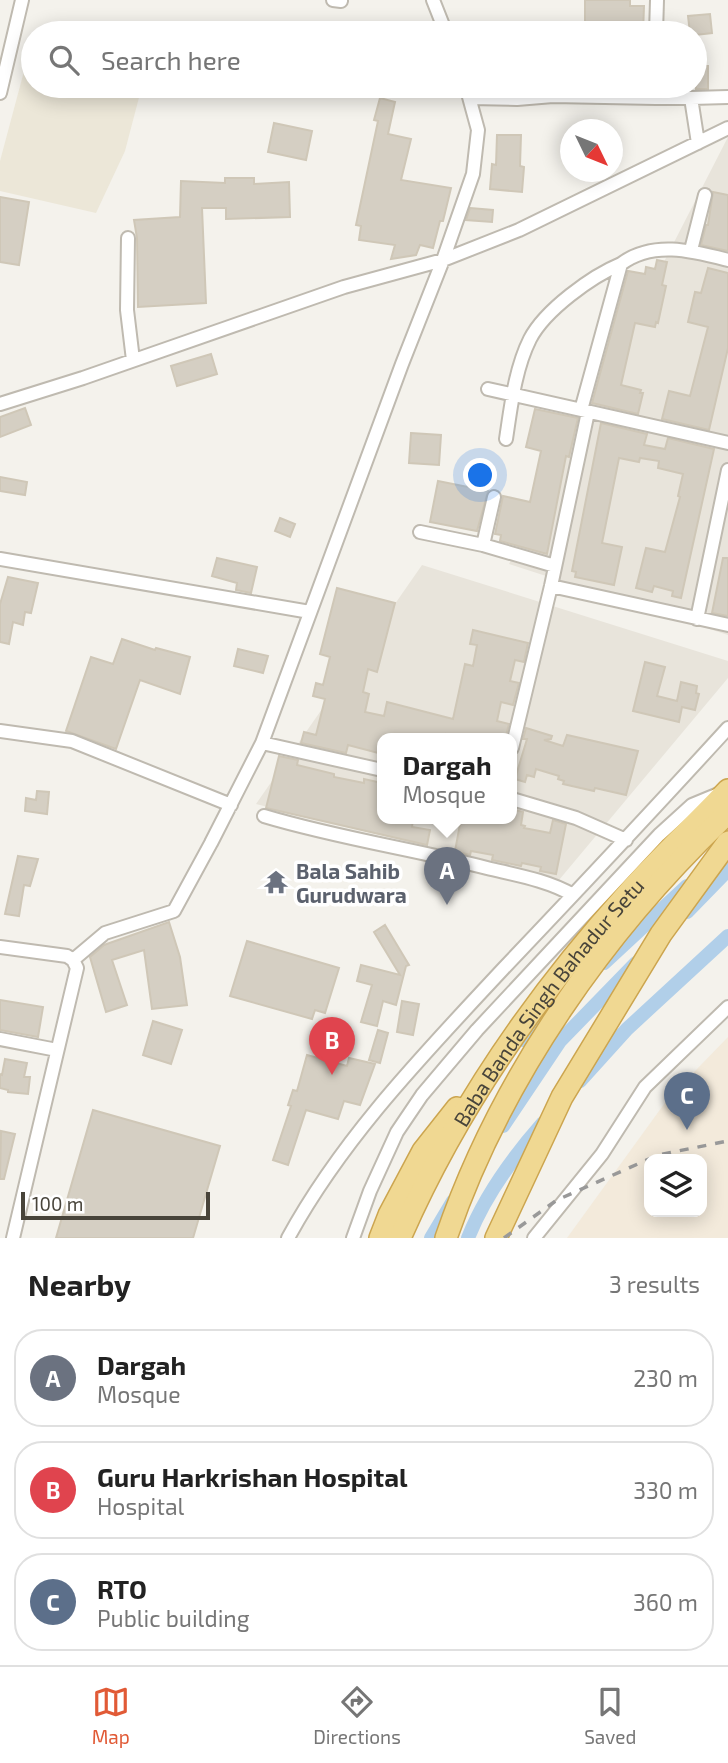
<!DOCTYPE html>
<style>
body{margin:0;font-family:"Exo 2",sans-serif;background:#f2f2f2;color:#222}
.controls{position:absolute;right:21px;bottom:21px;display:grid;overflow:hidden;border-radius:14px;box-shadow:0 4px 18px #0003}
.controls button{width:63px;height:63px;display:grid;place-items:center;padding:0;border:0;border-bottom:2px solid #e0e0e0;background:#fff;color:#222;font:35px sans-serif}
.compass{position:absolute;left:560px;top:119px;width:63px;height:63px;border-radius:50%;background:#fff;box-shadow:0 4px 18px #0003;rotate:133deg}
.scale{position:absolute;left:21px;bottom:18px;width:189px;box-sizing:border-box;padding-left:7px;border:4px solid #48443a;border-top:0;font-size:19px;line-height:24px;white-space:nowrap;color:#48443a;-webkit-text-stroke:5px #fff;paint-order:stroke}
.you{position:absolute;left:481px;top:476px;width:24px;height:24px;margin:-18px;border:5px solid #fff;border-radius:50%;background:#1a73e8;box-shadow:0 0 0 10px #1a73e833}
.badge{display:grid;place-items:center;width:46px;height:46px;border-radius:50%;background:#e15a36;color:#fff;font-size:23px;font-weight:700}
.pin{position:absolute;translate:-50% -58px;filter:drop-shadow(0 2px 4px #0008)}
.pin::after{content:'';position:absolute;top:37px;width:24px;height:21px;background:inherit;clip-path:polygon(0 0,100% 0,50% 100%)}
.popup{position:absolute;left:377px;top:733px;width:140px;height:91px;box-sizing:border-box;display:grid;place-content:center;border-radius:14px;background:#fff;filter:drop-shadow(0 2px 5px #0005);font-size:23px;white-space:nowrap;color:#767676}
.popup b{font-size:26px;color:#222}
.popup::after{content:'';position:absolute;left:50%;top:100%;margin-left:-14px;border:14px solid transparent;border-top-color:#fff}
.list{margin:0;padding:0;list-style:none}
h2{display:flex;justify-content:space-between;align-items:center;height:91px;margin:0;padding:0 28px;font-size:30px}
h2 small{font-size:23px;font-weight:400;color:#767676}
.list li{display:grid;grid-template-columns:46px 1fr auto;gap:21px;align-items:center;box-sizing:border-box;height:98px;margin:0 14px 14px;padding:0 14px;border:2px solid #e0e0e0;border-radius:28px}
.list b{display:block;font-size:26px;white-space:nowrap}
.list p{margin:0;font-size:23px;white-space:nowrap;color:#767676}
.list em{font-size:23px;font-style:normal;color:#767676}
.icon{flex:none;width:38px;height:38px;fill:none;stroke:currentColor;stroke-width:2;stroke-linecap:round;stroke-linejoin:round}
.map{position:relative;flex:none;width:728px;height:1238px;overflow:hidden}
.search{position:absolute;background:#fff;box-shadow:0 4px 18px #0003;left:21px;right:21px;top:21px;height:77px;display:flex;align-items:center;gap:18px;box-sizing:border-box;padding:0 24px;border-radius:38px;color:#767676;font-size:26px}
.sheet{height:427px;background:#fff}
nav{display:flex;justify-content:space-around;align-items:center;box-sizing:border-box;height:98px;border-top:2px solid #e0e0e0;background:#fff;font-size:19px;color:#767676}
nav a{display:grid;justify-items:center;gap:4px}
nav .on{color:#e15a36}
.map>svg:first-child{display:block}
</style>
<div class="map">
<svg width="728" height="1238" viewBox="0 0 728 1238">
<rect width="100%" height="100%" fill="#f4f2ec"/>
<path fill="#e8e4db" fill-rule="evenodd" d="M728 137V635L509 564Z
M422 565 728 661V678L559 880 256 804ZM382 739H512V819H382Z"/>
<path fill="#f3eadb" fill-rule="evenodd" d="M728 1037V1238H567L667 1100ZM649 1159H702V1212H649Z"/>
<path fill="#ece7d8" d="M31 45 33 46V86H142L125 151 96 213 0 191V161Z"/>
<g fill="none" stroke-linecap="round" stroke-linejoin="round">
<path stroke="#b1cfe9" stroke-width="14" d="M687 912 728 870
M604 963 687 886
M523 1040 533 1026 558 1004
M580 1081 627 1029 728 936
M503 1126 560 1041 636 963
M431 1238 453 1201
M468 1238C485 1195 513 1157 543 1123"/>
</g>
<path fill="#d5cfc3" stroke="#cfc7b7" stroke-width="2" d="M585 0H630V6H644L643 33H626V23H585Z
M710 14 712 33 695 35 690 33 688 16Z
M696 66H708V89H696Z
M380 98 395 102 388 134 411 139 401 180 451 188 443 221H440L433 248 420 245 416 255 391 259 395 245 359 240 361 226 356 225 378 121 374 120Z
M274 123 312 131 306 160 268 152Z
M497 135H521L520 166 524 167 522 192 490 189 492 164 496 165Z
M225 178H254V184L289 182 290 217 226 219V208H202L206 303 138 307 137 238 134 220 180 217 181 181 225 183Z
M713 192 728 195V251L701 245 706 225H708Z
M0 197 29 202 19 265 0 262Z
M470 208 493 210 492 222 466 220Z
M657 260 667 262 662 285 666 286 658 323 656 322 655 327 635 323 621 385 641 390 640 393H643L638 414 592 403 628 271 645 274 646 267 655 269Z
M708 268 728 273V348L709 430 662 419 669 391 690 396 708 327 688 322 695 292 701 293Z
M211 354 217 374 177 386 171 366Z
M25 408 31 425 0 437V417Z
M535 409 578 418 569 457 566 456 547 554 500 541 501 535 495 534 503 496 530 502 541 451 526 447Z
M601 423 647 434 644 445 665 449 668 438 714 449 681 598 672 596 673 591 654 586 652 592 636 588 646 548 665 552 680 497 678 496 683 474 658 468 659 461 640 458 639 462 619 458 602 543 622 547 614 585 575 577 576 572 572 571Z
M411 433 441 435 439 465 409 463Z
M0 477 27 482 25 495 0 491Z
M438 481 488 491 477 531 430 522Z
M280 518 295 524 290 537 275 531Z
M217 558 257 567 251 593 236 590 237 583 212 576Z
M723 558H728V616L712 613Z
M8 577 38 583 31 613 25 612 23 625 13 622 9 644 0 642V604Z
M337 588 395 603 377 672 368 669 363 692 369 694 365 712 384 716 387 702 453 719 465 664 473 666 477 645 470 644 473 630 528 643 524 662 515 660 510 681 519 683 513 705 501 702 497 721 509 724 505 739H468L446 734 445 739H382V754L348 745 346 753 301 743 304 732 316 735 325 699 313 696 316 683 323 685 330 657 320 654Z
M122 639 155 650 156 648 190 657 180 694 140 680 116 749 66 731 91 657 113 664Z
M238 649 268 656 263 673 234 666Z
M645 662 665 667 657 696 677 701 681 682 697 686 696 693 699 694 695 710 682 707 679 722 633 711Z
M526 728 552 736 551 739 544 740 563 746 567 735 638 751 626 795 595 788 594 791 563 784 564 781 558 779 559 776 536 769 534 777 527 775 525 782 515 779 527 739H523Z
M279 756 298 760 297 765 334 774V777L364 783V779L382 783V819H413L412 827 430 830 427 845 266 808Z
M37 791 49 792 47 814 25 811 26 798 36 800Z
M512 809 523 812 521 825 525 826 524 828 550 833 553 820 566 824 556 874 540 871 541 867 522 863 521 866 492 860 493 855 471 851 470 855 455 851 461 819H512Z
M18 856 38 859 30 886 24 885 19 916 5 914Z
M169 922 180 957 187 1005 152 1009 144 950 112 960 127 1005 106 1012 90 957 104 945Z
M385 925 409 965 406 966 396 1005 383 1001 377 1026 361 1022 372 985 357 981 361 965 400 975 374 932Z
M247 941 339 968 325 1013 315 1010 312 1019 230 996Z
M0 1000 43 1007 38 1037 0 1030Z
M402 1001 419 1004 413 1035 397 1032Z
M153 1021 182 1030 171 1064 143 1055Z
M378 1030 388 1033 380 1063 369 1060Z
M307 1055 347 1066 349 1058 375 1064 360 1105 344 1101 338 1119 306 1110 288 1165 273 1160 291 1106 288 1105 293 1090 297 1091Z
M5 1059 27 1063 24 1077H30L28 1094 8 1092V1090L0 1088V1074L2 1075Z
M93 1110 220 1146 193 1238H56Z
M1 1131 15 1134 4 1179H0Z"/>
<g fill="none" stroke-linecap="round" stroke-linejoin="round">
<g stroke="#bfbab0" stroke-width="16">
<path id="minor" d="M333 0 341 1
M433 0 446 33
M656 33 657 0
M656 86V98H691L698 143
M0 93 22 0
M470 98 517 99 553 96 656 98
M691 98 728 97
M128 238 127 310 133 360
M691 250 705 195
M488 389 728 443
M0 404 83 378 344 287 443 260 519 230 728 128
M581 410 621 264C653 240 693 251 728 260
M506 439C511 406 515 369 530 339 545 310 592 276 621 264
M420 532 483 545 555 566
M483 545 494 497
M0 559 310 612
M551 586 728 625
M697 619 728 470
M0 731 72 741 231 805
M262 743 382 770
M512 748 551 586 588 412
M512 799 576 818 626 840
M264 816C337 838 413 849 487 868 516 875 547 880 573 895
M0 947 67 956 73 960 77 968 13 1238
M73 960 105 933 174 911 211 843 262 743 402 364 443 260 473 174 478 130 466 86
M0 1039 57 1050
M288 1238C343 1137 425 1053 503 969 579 889 654 809 728 728
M353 1238 370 1191 397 1132 422 1095 477 1030 659 835 692 805 721 793
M534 1238 602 1154 645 1087 728 1007"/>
</g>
<g stroke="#cca54f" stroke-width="24">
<g id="trunk">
<path d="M380 1238 389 1215 423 1151 457 1108"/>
<path id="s1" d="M400 1238C455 1112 536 995 628 893 659 858 695 825 728 790"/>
<path d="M446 1238C500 1079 606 928 728 813"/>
<path d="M496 1238 562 1097 661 934 728 842"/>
</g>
</g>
<use href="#minor" stroke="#fff" stroke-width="12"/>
<use href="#trunk" stroke="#f0d892" stroke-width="21"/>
<path stroke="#999" stroke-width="3.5" stroke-dasharray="9 9" stroke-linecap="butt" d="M504 1238 557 1200 658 1155 728 1141"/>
</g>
<defs>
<g id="temple-bare" transform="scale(1.89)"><path d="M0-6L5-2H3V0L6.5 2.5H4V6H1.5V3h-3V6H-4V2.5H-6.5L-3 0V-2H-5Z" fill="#6b7280" stroke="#fff" stroke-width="2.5" paint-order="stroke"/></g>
</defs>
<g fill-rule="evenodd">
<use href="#temple-bare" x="276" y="882"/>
</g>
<g text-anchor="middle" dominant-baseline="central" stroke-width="7" stroke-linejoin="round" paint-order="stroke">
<g font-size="21" font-weight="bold" fill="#5b616d" stroke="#fff" text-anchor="start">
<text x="296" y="870">Bala Sahib<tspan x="296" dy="24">Gurudwara</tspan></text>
</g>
<g font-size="21" fill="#48443a" stroke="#fff">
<text stroke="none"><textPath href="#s1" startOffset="280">Baba Banda Singh Bahadur Setu</textPath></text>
</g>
</g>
</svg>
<div class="controls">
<button><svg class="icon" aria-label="layers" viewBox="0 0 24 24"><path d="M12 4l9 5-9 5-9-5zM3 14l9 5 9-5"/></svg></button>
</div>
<svg class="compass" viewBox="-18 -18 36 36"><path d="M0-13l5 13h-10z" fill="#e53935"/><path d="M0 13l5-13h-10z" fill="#767676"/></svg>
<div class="scale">100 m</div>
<div class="you"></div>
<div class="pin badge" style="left:447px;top:905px;background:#6b7280">A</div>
<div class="popup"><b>Dargah</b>Mosque</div>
<div class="pin badge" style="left:332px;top:1075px;background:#e0444e">B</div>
<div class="pin badge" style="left:687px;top:1130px;background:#5c6f8a">C</div>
<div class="search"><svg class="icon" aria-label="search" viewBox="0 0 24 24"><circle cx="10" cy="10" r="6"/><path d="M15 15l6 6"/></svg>Search here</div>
</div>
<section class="sheet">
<h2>Nearby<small>3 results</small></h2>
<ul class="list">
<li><span class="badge" style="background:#6b7280">A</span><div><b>Dargah</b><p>Mosque</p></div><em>230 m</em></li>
<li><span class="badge" style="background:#e0444e">B</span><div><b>Guru Harkrishan Hospital</b><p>Hospital</p></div><em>330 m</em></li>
<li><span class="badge" style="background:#5c6f8a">C</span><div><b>RTO</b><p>Public building</p></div><em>360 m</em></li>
</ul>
</section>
<nav>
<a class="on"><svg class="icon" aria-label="map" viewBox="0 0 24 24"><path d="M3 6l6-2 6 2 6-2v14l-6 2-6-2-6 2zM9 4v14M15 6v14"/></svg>Map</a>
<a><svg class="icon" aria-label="directions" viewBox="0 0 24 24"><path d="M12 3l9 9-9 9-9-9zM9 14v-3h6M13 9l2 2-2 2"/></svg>Directions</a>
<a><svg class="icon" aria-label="saved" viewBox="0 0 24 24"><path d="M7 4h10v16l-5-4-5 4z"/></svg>Saved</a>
</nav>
